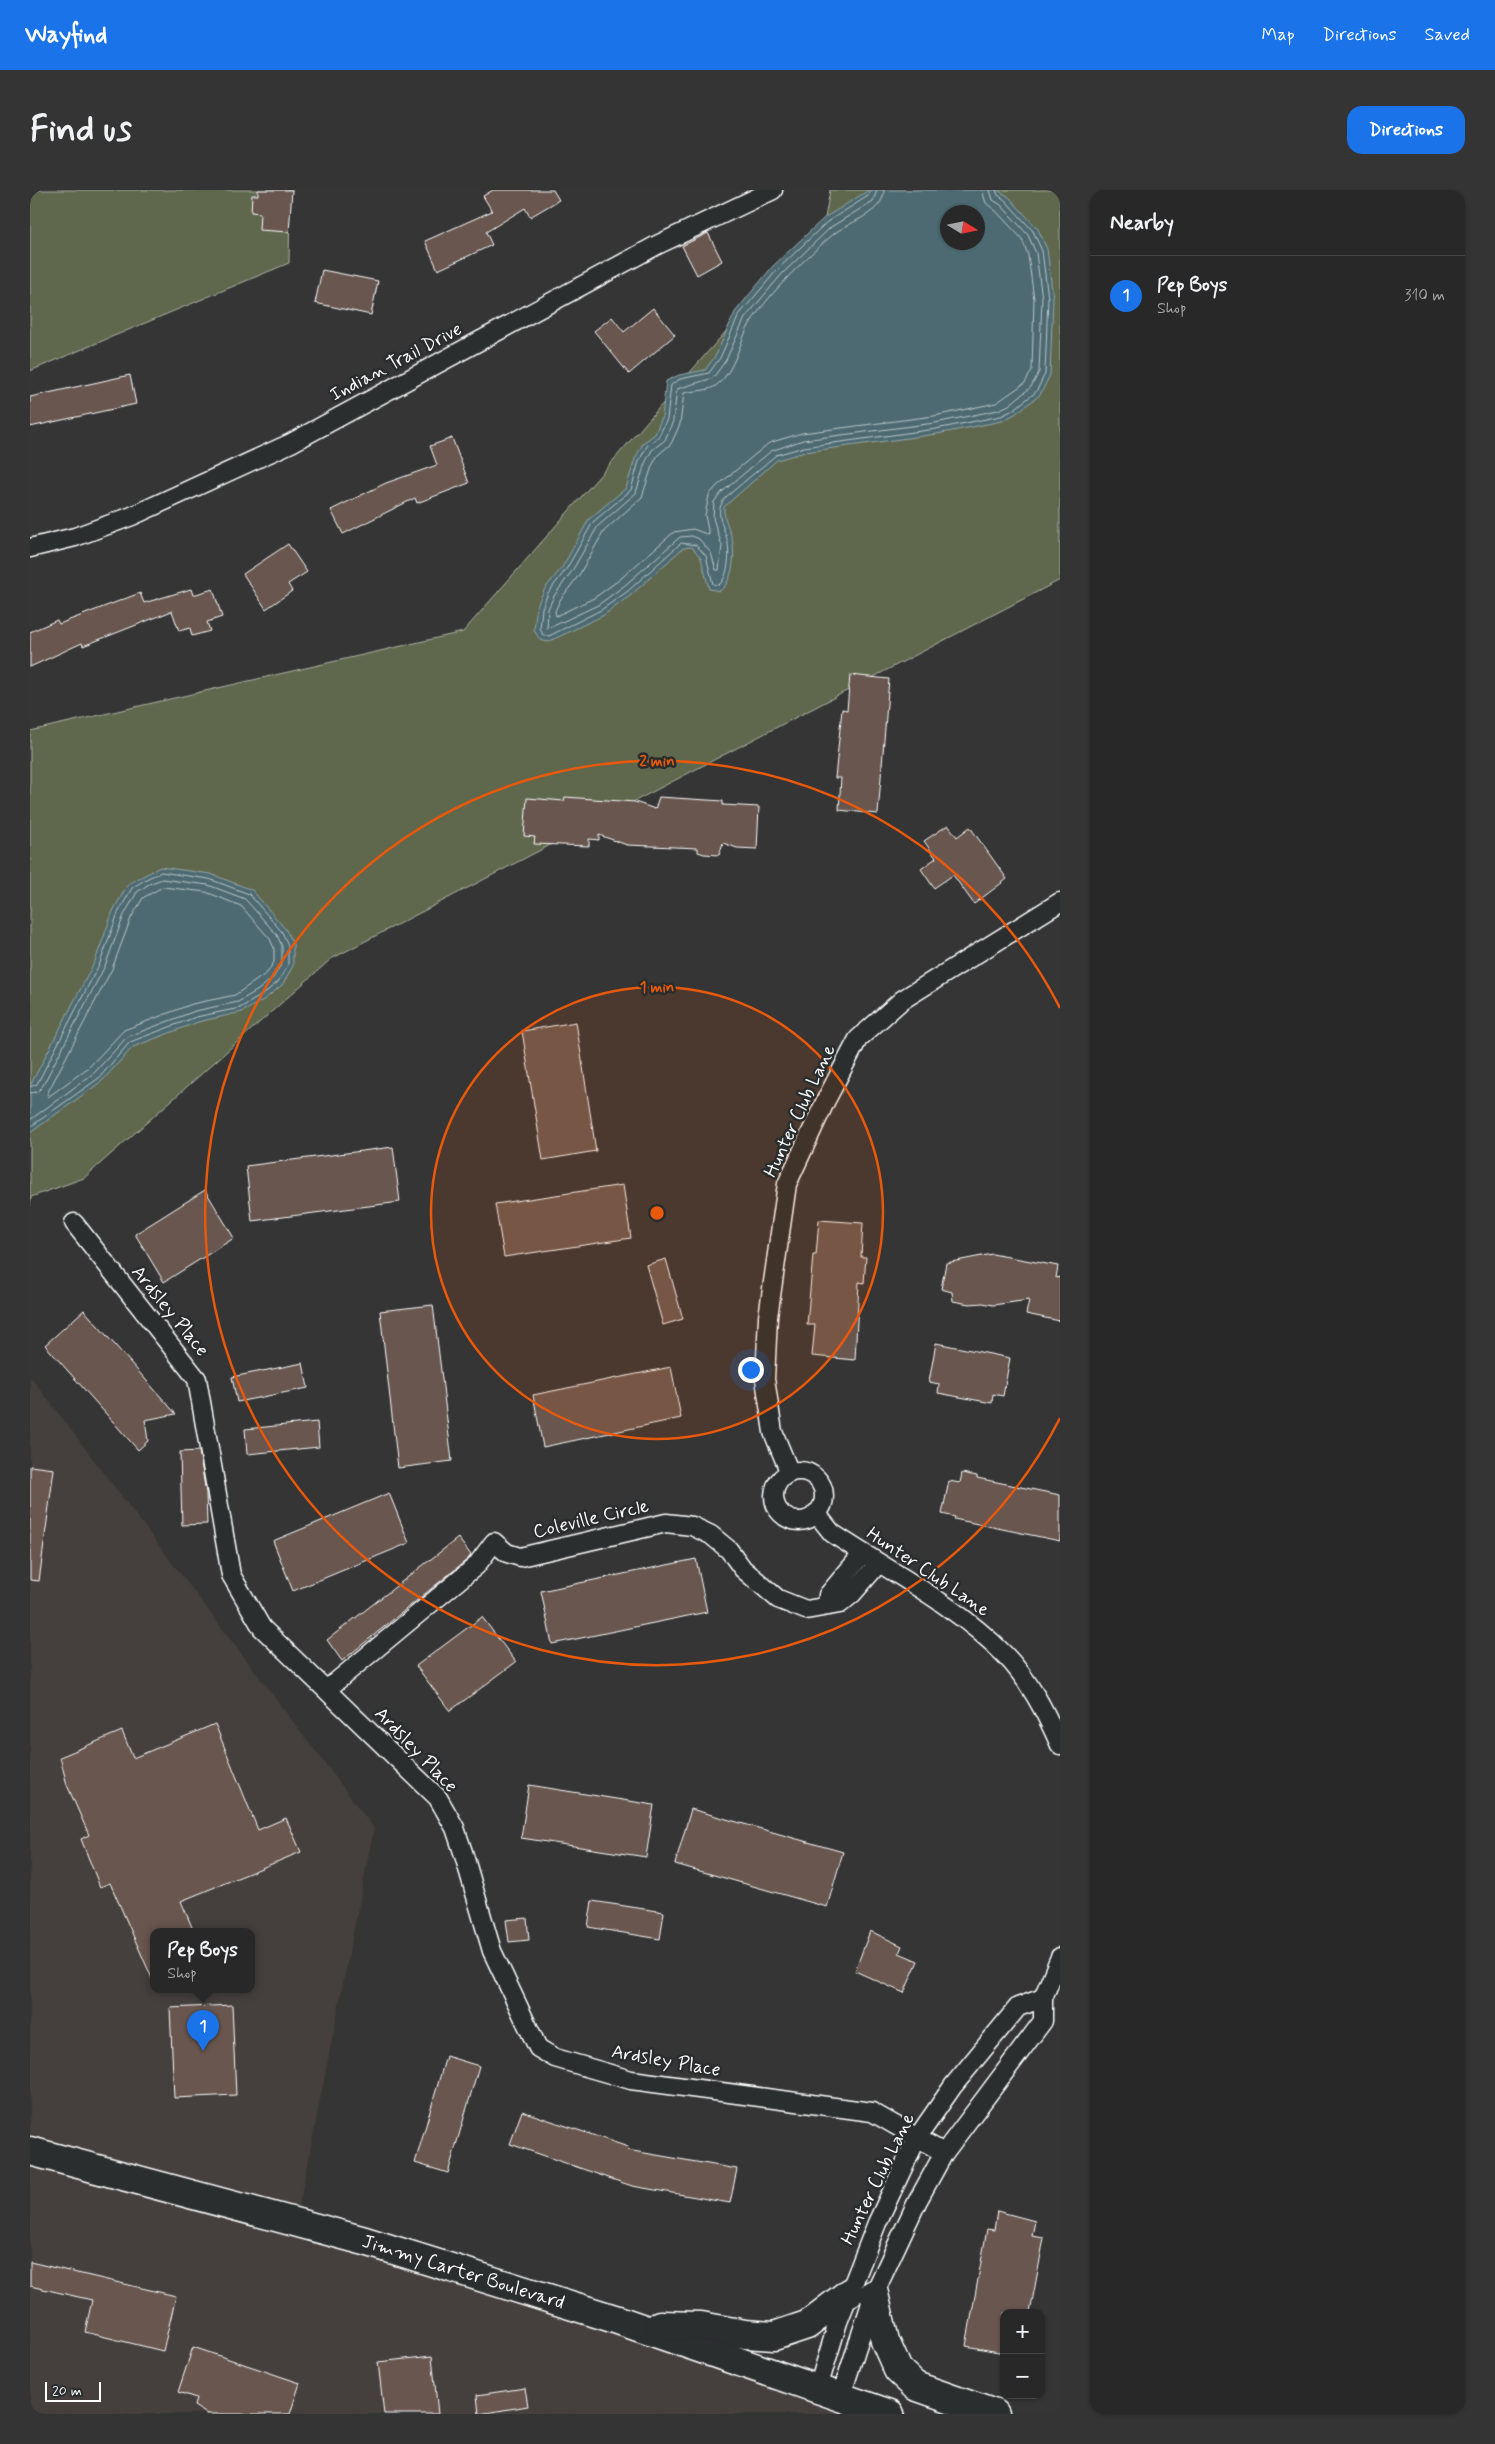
<!DOCTYPE html>
<meta charset="utf-8">
<style>
body{margin:0;font-family:Mynerve,sans-serif;background:#343434;color:#f1f3f6}
.controls{position:absolute;right:15px;bottom:15px;display:grid;overflow:hidden;border-radius:10px;box-shadow:0 1px 4px #0004}
.controls button{width:45px;height:45px;display:grid;place-items:center;padding:0;border:0;border-bottom:1px solid #444445;background:#282828;color:#f1f3f6;font:25px sans-serif}
.compass{position:absolute;left:910px;top:15px;width:45px;height:45px;border-radius:50%;background:#282828;box-shadow:0 1px 4px #0004;rotate:100deg}
.scale{position:absolute;left:15px;bottom:12px;width:56px;box-sizing:border-box;padding-left:5px;border:2px solid #fff;border-top:0;font-size:14px;line-height:18px;white-space:nowrap;color:#fff;-webkit-text-stroke:4px #2a2d2e;paint-order:stroke}
.you{position:absolute;left:720px;top:1179px;width:18px;height:18px;margin:-12px;border:4px solid #fff;border-radius:50%;background:#1a73e8;box-shadow:0 0 0 8px #1a73e833}
.badge{display:grid;place-items:center;width:32px;height:32px;border-radius:50%;background:#1a73e8;color:#fff;font-size:16px;font-weight:700}
.pin{position:absolute;translate:-50% -41px;filter:drop-shadow(0 1px 2px #0008)}
.pin::after{content:'';position:absolute;top:26px;width:18px;height:15px;background:inherit;clip-path:polygon(0 0,100% 0,50% 100%)}
.popup{position:absolute;left:120px;top:1738px;width:105px;height:65px;box-sizing:border-box;display:grid;place-content:center;border-radius:10px;background:#282828;filter:drop-shadow(0 1px 4px #0005);font-size:16px;white-space:nowrap;color:#a5a6a8}
.popup b{font-size:19px;color:#f1f3f6}
.popup::after{content:'';position:absolute;left:50%;top:100%;margin-left:-10px;border:10px solid transparent;border-top-color:#282828}
.list{margin:0;padding:0;list-style:none}
h2{display:flex;justify-content:space-between;align-items:center;height:65px;margin:0;padding:0 20px;font-size:21px}
h2 small{font-size:16px;font-weight:400;color:#a5a6a8}
.list li{display:grid;grid-template-columns:32px 1fr auto;gap:15px;align-items:center;box-sizing:border-box;height:80px;padding:0 20px;border-top:1px solid #444445}
.list b{display:block;font-size:19px;white-space:nowrap}
.list p{margin:0;font-size:16px;white-space:nowrap;color:#a5a6a8}
.list em{font-size:16px;font-style:normal;color:#a5a6a8}
.map{position:relative;flex:none;width:1030px;height:2224px;overflow:hidden;border-radius:15px}
header{display:flex;align-items:center;gap:30px;box-sizing:border-box;height:70px;padding:0 25px;background:#1a73e8;color:#fff}
header strong{font-size:24px}
nav{display:flex;gap:28px;margin-inline-start:auto;font-size:18px}
.intro{display:flex;align-items:center;justify-content:space-between;box-sizing:border-box;height:120px;padding:0 30px}
h1{margin:0;font-size:35px}
.button{padding:12px 22px;border-radius:15px;background:#1a73e8;color:#fff;font-size:18px;font-weight:700}
main{display:flex;gap:30px;padding:0 30px}
aside{flex:1;background:#282828;border-radius:15px;box-shadow:0 1px 4px #0004}
.map>svg:first-child{display:block}
</style>
<header>
<strong>Wayfind</strong>
<nav><a>Map</a><a>Directions</a><a>Saved</a></nav>
</header>
<div class="intro"><h1>Find us</h1><a class="button">Directions</a></div>
<main>
<div class="map">
<svg width="1030" height="2224" viewBox="0 0 1030 2224">
<rect width="100%" height="100%" fill="#363535"/>
<filter id="ink" filterUnits="userSpaceOnUse"><feTurbulence type="fractalNoise" baseFrequency=".02" numOctaves="2"/><feDisplacementMap in="SourceGraphic" scale="10" xChannelSelector="R" yChannelSelector="G"/><feConvolveMatrix kernelMatrix="1 2 1 2 8 2 1 2 1" color-interpolation-filters="sRGB"/></filter>
<g filter="url(#ink)">
<path fill="#453f3d" fill-rule="evenodd" d="M0 1186 344 1638 266 2031 820 2224H0ZM124 1742H222V1800H124Z"/>
<path fill="#5e674d" stroke="#aeb3a6" fill-rule="evenodd" d="M0 0H260L259 73 0 181Z
M800 0H1030V390L301 769 54 988 1 1007 0 1016V541L433 442 795 28ZM918 22H948V52H918Z"/>
<path fill="#4e6b72" stroke="#95a6aa" fill-rule="evenodd" d="M839 0H967L978 6 1008 39 1017 59 1023 108 1020 185 1010 205 985 224 972 231 907 244 775 262 747 270 694 317C693 331 702 341 703 355 705 370 702 392 690 401L679 399 671 368 662 357 653 358 601 405 574 425 518 452 510 450 504 440 507 416 514 400 533 376 559 329 596 298 605 269 613 253 625 244 632 227 636 191 649 185 675 180 686 165 705 122 743 76 794 28ZM918 22H948V52H918Z
M130 677 181 684 222 700 256 740 263 754V776L252 795 235 809 212 822 168 832 103 857 72 891 0 943V896L65 771 83 721 98 694Z"/>
<g fill="none" stroke-linecap="round" stroke-linejoin="round">
<path stroke="#b8c4c7" stroke-width="1" d="M841 0 838 6 797 32 747 80 709 125 690 168 679 183 650 189 641 195 637 229 629 246 617 256 609 271 601 300 563 332 537 378 518 403 512 418 510 439 513 445 519 446 571 420 598 401 651 353 666 355 676 366 683 394 689 395C698 388 700 365 698 354 695 336 682 323 696 307L746 265 774 257 906 239 971 226 983 220 1006 202 1015 184 1018 108 1012 61 1003 41 975 10 968 5 966 0
M847 0 843 11 801 37 752 84 715 128 696 170 683 188 647 199 643 231 635 250 622 260 615 273 606 303 568 336 542 381 524 406 518 419 517 439 568 415 594 396 650 347 662 346 669 349 681 363 686 380H689L692 356 683 328 684 312 692 302 741 261 773 250 905 233 968 220 979 215 1001 197 1009 182 1012 109 1006 63 998 45 971 15 963 10 960 0
M854 0C854 23 821 31 805 43 778 65 740 103 721 132 709 151 706 180 687 195 678 202 664 200 654 203L650 234 641 254 628 265 622 276 612 307 574 341 549 385 530 410 525 421 526 426 564 408 589 390 644 342 663 339 679 345 675 325 679 305 687 296 739 253 772 243 904 226 966 213 995 193 1002 180 1004 109 998 65 992 49 966 21 956 13 952 0
M133 697 176 702 211 716 240 749 244 758V772L237 783 205 805 162 814 94 840 59 877 18 907 17 904 82 779 101 728 113 708Z
M0 897 7 894 70 773 88 723 102 698 116 689 131 682 179 689 219 704 252 742 258 755V775L248 792 232 805 210 818 166 827 100 852 69 888 0 937
M0 903 7 902 12 897 75 776 94 725 107 702 119 694 132 689 178 695 215 709 247 745 252 756V773L243 788 228 800 208 812 165 821 97 847 64 883 0 930"/>
</g>
<path fill="#67574f" stroke="#fff" d="M228 0H262L259 42 229 40 230 23 221 22 222 5H228Z
M463 0H523L529 10 500 27 495 18 456 42 462 55 408 80 395 51 462 21 453 6Z
M678 43 692 71 667 85 652 56Z
M292 80 348 91 341 125 285 113Z
M623 118 645 145 599 184 564 141 582 127 594 142Z
M100 185 106 214 0 237V207Z
M422 248 439 293 387 313 385 308 313 344 301 320 356 293 407 275 400 256Z
M258 354 277 382 258 394 262 401 236 419 213 384Z
M161 399 163 405 183 399 192 427 177 432 180 441 162 446 160 438 149 441 142 421 53 456 52 453 0 477V442L27 430 29 434 110 403 114 413Z
M820 485 859 489 848 624 809 620 811 588H805L812 519 817 520Z
M535 607 605 612 625 619 629 607 693 611V615L729 617 727 659 707 658 693 653 689 665 674 664 668 662V658L597 655 569 645V650L559 649V656L504 654 505 647 494 646 497 608 534 611Z
M918 635 927 647 940 637 977 689 944 714 923 685 904 698 891 679 906 668 894 651Z
M546 832 566 961 513 970 492 841Z
M363 957 370 1012 222 1031 216 976Z
M593 995 601 1048 474 1067 465 1014Z
M175 1000 204 1048 134 1092 105 1044Z
M789 1030 833 1033 831 1067H836L834 1093 829 1092 825 1170 782 1166 785 1135H777L783 1065H786Z
M962 1064 1028 1076 1026 1088 1030 1087V1131L996 1124 999 1110 963 1115 953 1113 939 1114 923 1111 922 1102 911 1099 916 1073Z
M636 1069 653 1129 633 1135 616 1075Z
M403 1115 422 1271 368 1278 350 1121Z
M54 1120 146 1224 115 1230 118 1251 108 1260 15 1155Z
M906 1153 980 1168 973 1206 963 1204 962 1213 908 1203 909 1194 899 1192Z
M273 1173 278 1198 207 1212 202 1187Z
M641 1177 651 1228 513 1257 503 1205Z
M287 1232 289 1257 217 1264 215 1239Z
M169 1261 176 1303 177 1334 152 1335 150 1262Z
M0 1276 24 1279 9 1391 0 1390Z
M932 1283 947 1286V1288L1030 1305V1351L924 1329 925 1327 912 1324 919 1291 930 1293Z
M359 1303 379 1353 263 1401 243 1351Z
M428 1348 441 1365 438 1369 312 1471 297 1450Z
M666 1369 677 1422 522 1454 511 1401Z
M452 1427 486 1472 420 1521 386 1476Z
M185 1534 228 1640 256 1628 271 1662 151 1711 164 1742H124V1793L80 1693 70 1697 51 1649 59 1645 37 1595 30 1567 92 1541 103 1568Z
M499 1595 624 1615 616 1667 491 1648Z
M661 1619 813 1662 797 1717 645 1674Z
M562 1711 634 1722 630 1749 558 1737Z
M497 1728 499 1750 479 1752 476 1730Z
M840 1741 872 1756 869 1763 888 1771 874 1803 825 1781Z
M202 1815 206 1905 144 1908 140 1818Z
M416 1866 449 1876 418 1983 385 1973Z
M492 1921 598 1957 597 1960 707 1979 700 2013 602 1996 480 1954Z
M967 2021 1005 2031 1002 2046 1014 2048 1000 2123H974V2163L936 2156 957 2039 964 2040Z
M0 2072 146 2106 133 2161 55 2142 62 2110 0 2096Z
M163 2157 270 2193 260 2224H177L164 2216 166 2208 148 2202Z
M402 2166 408 2224H354L348 2172Z
M495 2198 498 2216 449 2224 447 2205Z"/>
<g fill="none" stroke-linecap="round" stroke-linejoin="round">
<g stroke="#fff" stroke-width="21">
<path id="street" d="M0 358 45 347 102 326 261 253 627 55 743 0
M44 1033 167 1189 201 1385 232 1438 408 1608 425 1638 433 1662 462 1761 508 1858 525 1868 601 1890 842 1922 914 1963
M744 1306a25 25 0 1 1 50 0a25 25 0 1 1-50 0Z
M760 1283 743 1242 735 1189 738 1127 757 994 796 910 828 849 872 810 1030 712
M786 1323 802 1343C860 1382 925 1414 974 1464 999 1489 1016 1523 1030 1555
M797 1415 798 1405 833 1363
M296 1500 446 1376 464 1352 477 1363 490 1367 636 1333 662 1336 681 1345 699 1360 713 1379 748 1409 776 1420 810 1414 822 1404 848 1374
M788 2198 808 2132 847 2033 887 1948 923 1896 988 1817 1013 1808
M811 2206 844 2104 887 2012 914 1963 1013 1831V1808L1030 1767"/>
</g>
<g stroke="#fff" stroke-width="31">
<g id="primary">
<path id="s1" d="M0 1961 335 2051 585 2129 860 2224"/>
<path d="M844 2104 855 2151 868 2180 885 2196 965 2224"/>
<path d="M630 2135 671 2136 715 2144 744 2146 777 2135 820 2102"/>
</g>
</g>
<use href="#street" stroke="#2a2d2e" stroke-width="18"/>
<use href="#primary" stroke="#2a2d2e" stroke-width="28"/>
</g>
</g>
<circle cx="627" cy="1023" r="226" fill="#e8590c" fill-opacity=".12"/>
<g fill="none" stroke="#e8590c" stroke-width="2.5">
<circle cx="627" cy="1023" r="226"/>
<path d="M1030 1228A452 452 0 1 1 1030 818"/>
</g>
<g text-anchor="middle" dominant-baseline="central" stroke-width="5" stroke-linejoin="round" paint-order="stroke">
<g font-size="19" fill="#fff" stroke="#2a2d2e">
<text transform="translate(366 172) rotate(-28)">Indian Trail Drive</text>
<text transform="translate(770 921) rotate(-65)">Hunter Club Lane</text>
<text transform="translate(140 1121) rotate(51)">Ardsley Place</text>
<text transform="translate(561 1329) rotate(-13)">Coleville Circle</text>
<text transform="translate(898 1382) rotate(34)">Hunter Club Lane</text>
<text transform="translate(386 1560) rotate(46)">Ardsley Place</text>
<text transform="translate(636 1871) rotate(10)">Ardsley Place</text>
<text transform="translate(848 1989) rotate(-64)">Hunter Club Lane</text>
<text stroke="none"><textPath href="#s1" startOffset="450">Jimmy Carter Boulevard</textPath></text>
</g>
</g>
<circle cx="627" cy="1023" r="8" fill="#e8590c" stroke="#2a2d2e" stroke-width="2.5"/>
<g font-size="15" text-anchor="middle" font-weight="bold" fill="#e8590c" stroke="#2a2d2e" stroke-width="5" stroke-linejoin="round" paint-order="stroke">
<text x="627" y="576">2 min</text>
<text x="627" y="802">1 min</text>
</g>
</svg>
<div class="controls">
<button>+</button>
<button>−</button>
</div>
<svg class="compass" viewBox="-18 -18 36 36"><path d="M0-13l5 13h-10z" fill="#e53935"/><path d="M0 13l5-13h-10z" fill="#a5a6a8"/></svg>
<div class="scale">20 m</div>
<div class="you"></div>
<div class="pin badge" style="left:173px;top:1861px">1</div>
<div class="popup"><b>Pep Boys</b>Shop</div>
</div>
<aside>
<h2>Nearby<small></small></h2>
<ul class="list">
<li><span class="badge">1</span><div><b>Pep Boys</b><p>Shop</p></div><em>310 m</em></li>
</ul>
</aside>
</main>
